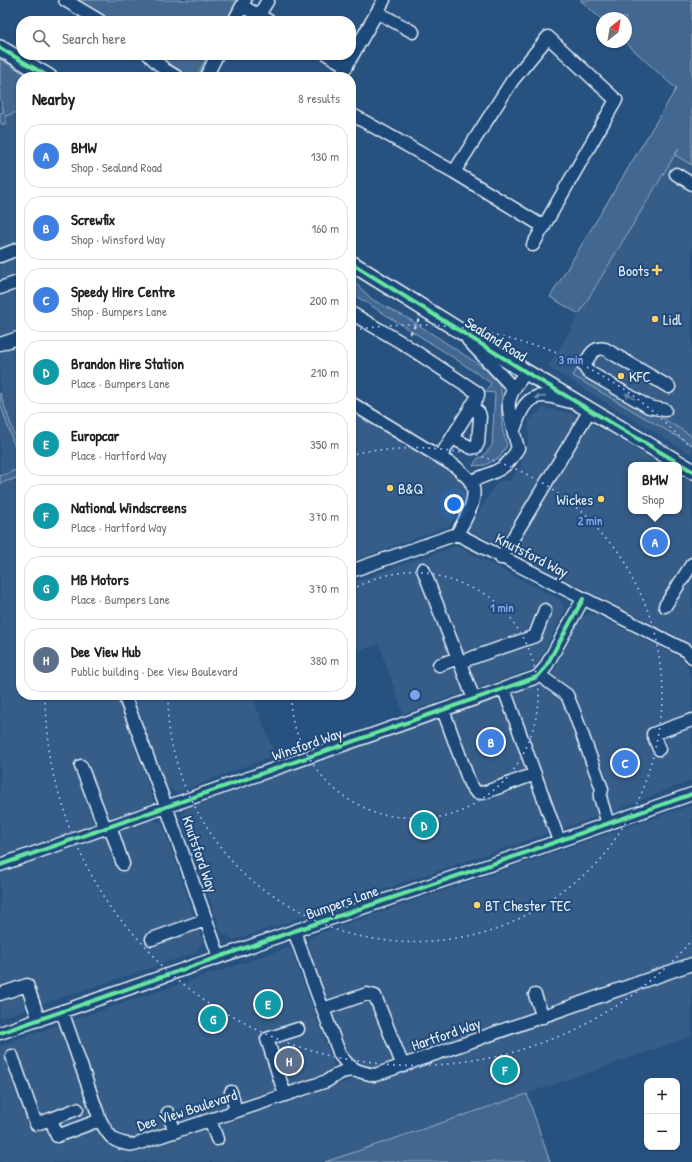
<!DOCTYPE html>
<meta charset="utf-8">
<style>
body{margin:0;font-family:"Patrick Hand",sans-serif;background:#f6f6f6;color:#202124}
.controls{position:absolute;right:12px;bottom:12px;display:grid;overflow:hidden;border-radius:8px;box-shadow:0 1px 3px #0004}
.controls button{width:36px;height:36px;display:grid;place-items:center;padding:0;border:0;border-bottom:1px solid #e0e0e0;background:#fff;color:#202124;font:20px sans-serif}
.compass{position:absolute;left:596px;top:12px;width:36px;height:36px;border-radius:50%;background:#fff;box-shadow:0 1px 3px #0004;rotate:31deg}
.you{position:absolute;left:454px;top:504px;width:14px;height:14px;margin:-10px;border:3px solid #fff;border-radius:50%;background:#1a73e8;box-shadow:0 0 0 6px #1a73e833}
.badge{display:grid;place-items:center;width:26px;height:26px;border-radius:50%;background:#847042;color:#fff;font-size:13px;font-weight:700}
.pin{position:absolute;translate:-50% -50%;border:2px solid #fff;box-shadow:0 1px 4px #0006}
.popup{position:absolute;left:628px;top:462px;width:54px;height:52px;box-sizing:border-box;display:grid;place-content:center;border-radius:8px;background:#fff;filter:drop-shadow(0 1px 3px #0005);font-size:13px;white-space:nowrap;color:#757577}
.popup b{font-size:15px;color:#202124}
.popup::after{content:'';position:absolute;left:50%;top:100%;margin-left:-8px;border:8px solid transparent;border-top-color:#fff}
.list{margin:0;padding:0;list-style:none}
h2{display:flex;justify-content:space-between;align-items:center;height:52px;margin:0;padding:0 16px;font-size:17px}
h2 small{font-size:13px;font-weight:400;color:#757577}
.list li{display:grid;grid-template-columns:26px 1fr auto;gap:12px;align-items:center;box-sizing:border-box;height:64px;margin:0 8px 8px;padding:0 8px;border:1px solid #e0e0e0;border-radius:16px}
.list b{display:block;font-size:15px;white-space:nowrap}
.list p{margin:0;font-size:13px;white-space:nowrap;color:#757577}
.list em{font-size:13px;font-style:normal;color:#757577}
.icon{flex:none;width:22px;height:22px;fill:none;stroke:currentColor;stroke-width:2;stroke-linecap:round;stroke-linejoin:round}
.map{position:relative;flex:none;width:692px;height:1162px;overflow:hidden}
.search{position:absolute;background:#fff;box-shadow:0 1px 3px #0004;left:16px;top:16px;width:340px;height:44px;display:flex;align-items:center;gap:10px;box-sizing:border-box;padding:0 14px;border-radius:16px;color:#757577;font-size:15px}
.panel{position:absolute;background:#fff;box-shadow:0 1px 3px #0004;left:16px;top:72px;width:340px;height:628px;border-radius:16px}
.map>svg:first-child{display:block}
</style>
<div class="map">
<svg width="692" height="1162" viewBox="0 0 692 1162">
<rect width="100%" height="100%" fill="#27517f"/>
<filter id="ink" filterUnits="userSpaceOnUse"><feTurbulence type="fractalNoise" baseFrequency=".025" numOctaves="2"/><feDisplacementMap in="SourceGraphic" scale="8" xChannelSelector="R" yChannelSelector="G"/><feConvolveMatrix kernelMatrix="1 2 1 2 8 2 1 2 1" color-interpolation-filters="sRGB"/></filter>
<g filter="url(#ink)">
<path fill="#355d88" d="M0 59 30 77H21V695H119L154 803 0 857Z
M692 126V455L548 367Z
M543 408 575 414 663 465H631V511H679V475L692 483V650L678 637 468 529 497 482 509 481 520 467 529 440V420Z
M351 409 460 479 466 487 467 492V496L450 525 351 562Z
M456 546 561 600 565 610 535 668 403 714 379 644 351 653V583Z
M589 614H594L679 657 686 663 692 681V780L617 810 234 940 221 932 181 820 185 809 541 682 552 674 580 620 584 616Z
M134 695H252L275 755 176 793 164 785Z
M692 805V956L376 1069 367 1070 347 1060 306 948 308 941 312 936Z
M152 820 162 823 203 942 195 953 0 1018V873Z
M290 947 341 1084 692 967V1036L527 1094 325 1162H0V1046L61 1024Z"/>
<path fill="#436891" stroke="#96acc4" d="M74 0H240L229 21H109Z
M580 0H692V165L675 155 679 148 579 314 550 297 676 89 625 42 626 18H602V20Z
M154 55H209L195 77H187L157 58Z
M0 59 30 77H21V111L5 116 7 124H2L0 122V113L4 112 0 98Z
M351 279 373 300 411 320 492 373C507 391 500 403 502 424 502 431 505 438 507 445L500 457 485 465 473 466 477 459 482 457 492 446 495 393 486 392 491 383 448 354 351 293Z
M578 367 692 436V445L573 376Z
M0 393 21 454V465L0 403Z
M21 468V477L0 483V476Z
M527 1094 550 1162H325Z"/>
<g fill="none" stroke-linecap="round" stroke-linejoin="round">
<g stroke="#e8f1f8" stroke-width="15">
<path id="minor" d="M65 0 100 21
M242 6 269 21
M377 12 413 32
M259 15 268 0
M234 21 245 0
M149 55 164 69 177 77
M328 55 347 66
M206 77 217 55
M340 77 384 0
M351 114 454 172 544 227
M454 172 512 81 548 37 616 100 533 245
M676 174 692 184
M0 256 21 248
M0 288 21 281
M351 313 404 344 478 393V396L440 457
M468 340 514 389
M0 344 21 337
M351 403 456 467C461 472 467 476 470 481 481 496 464 521 457 534
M665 410 649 407 587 371 584 366C589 357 593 346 605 349L669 387
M514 430C519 416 524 396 543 396 552 396 562 400 571 402
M452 438 472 448 476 447 478 443 480 417 479 413 471 406
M471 481C494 472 506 471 518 448 515 437 507 412 509 402 510 391 520 380 526 372
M501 558 590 410
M423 569 474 699
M351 571 457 534 687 651 692 657
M665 606 692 564
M460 662 535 636 545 610
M439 665 458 658
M539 675 567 695 574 712 602 789 600 797 608 824
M504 689 559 841
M124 695 166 806 219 957
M443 710 470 784 476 792 483 793 535 774
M659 749 653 734 692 720
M81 766 105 828
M110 826 123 864
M0 865 537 677 545 668 583 599
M294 931 340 1055C351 1070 358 1072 375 1075L692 964
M152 939 205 920
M0 994 27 985 39 1020
M535 995 543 1017
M323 1009 367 994 375 996 403 1066
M62 1011 100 1120C110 1138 113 1143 134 1145L327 1081C338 1074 343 1069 357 1071
M0 1033 294 931 513 857 692 794
M12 1056 36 1124 51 1119 57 1136 100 1120
M231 1092 236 1111
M285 1095 267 1039 298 1029
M168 1113 175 1132
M51 1119 77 1109
M210 1120 217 1139"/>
</g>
<g stroke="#e8f1f8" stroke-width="18">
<path id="major" d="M0 48 49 77
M351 263 526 372 692 471"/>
</g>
<path stroke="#e8f1f8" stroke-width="2" stroke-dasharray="4 3" stroke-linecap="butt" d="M410 334 419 319"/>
<use href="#minor" stroke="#1f4a7a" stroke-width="12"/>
<use href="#major" stroke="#1f4a7a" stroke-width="15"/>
<g stroke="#1f4a7a" stroke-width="6">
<path id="cycleway" d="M0 48 49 77
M351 263 526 372 692 471
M0 865 537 677 545 668 583 599
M0 1033 294 931 513 857 692 794"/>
</g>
<use href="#cycleway" stroke="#66e7a1" stroke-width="4"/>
</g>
<defs><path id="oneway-solid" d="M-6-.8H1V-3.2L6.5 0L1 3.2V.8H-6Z"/></defs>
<g fill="#6f8dac">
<use href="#oneway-solid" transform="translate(630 396) rotate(-150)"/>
<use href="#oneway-solid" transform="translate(540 397) rotate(174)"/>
</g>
</g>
<g fill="none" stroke="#82a0e8" stroke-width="2" stroke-dasharray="2 4">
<path d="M352 590A123 123 0 1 1 292 696"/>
<path d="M351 456A247 247 0 1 1 168 697"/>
<path d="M690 943A370 370 0 0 1 45 698M354 330A370 370 0 0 1 690 447"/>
</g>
<g fill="#ffd166" stroke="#1f4a7a" stroke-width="1.5">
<path d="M655 264h4v4h4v4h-4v4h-4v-4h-4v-4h4z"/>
<circle cx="655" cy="319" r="4"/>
<circle cx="621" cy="376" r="4"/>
<circle cx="390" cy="488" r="4"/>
<circle cx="601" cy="499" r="4"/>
<circle cx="477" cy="905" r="4"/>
</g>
<g text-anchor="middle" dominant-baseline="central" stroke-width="4" stroke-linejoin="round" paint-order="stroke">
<g font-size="15" fill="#e8f1f8" stroke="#1f4a7a" text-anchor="start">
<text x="649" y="270" text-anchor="end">Boots</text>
<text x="663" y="319">Lidl</text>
<text x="629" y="376">KFC</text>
<text x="398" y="488">B&amp;Q</text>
<text x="593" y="499" text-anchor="end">Wickes</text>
<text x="485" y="905">BT Chester TEC</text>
</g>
<g font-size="15" fill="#e8f1f8" stroke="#1f4a7a">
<text transform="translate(496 339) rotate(32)">Sealand Road</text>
<text transform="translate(532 555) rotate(27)">Knutsford Way</text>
<text transform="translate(307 744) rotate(-19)">Winsford Way</text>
<text transform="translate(200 854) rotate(71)">Knutsford Way</text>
<text transform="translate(342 902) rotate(-19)">Bumpers Lane</text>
<text transform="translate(446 1034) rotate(-19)">Hartford Way</text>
<text transform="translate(187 1110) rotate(-18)">Dee View Boulevard</text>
</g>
</g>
<circle cx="415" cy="695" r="6" fill="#82a0e8" stroke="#1f4a7a" stroke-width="2"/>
<g font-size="12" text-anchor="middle" font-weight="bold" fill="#82a0e8" stroke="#1f4a7a" stroke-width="4" stroke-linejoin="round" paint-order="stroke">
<text x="571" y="364">3 min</text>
<text x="590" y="525">2 min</text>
<text x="502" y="612">1 min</text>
</g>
</svg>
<div class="controls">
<button>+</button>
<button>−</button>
</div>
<svg class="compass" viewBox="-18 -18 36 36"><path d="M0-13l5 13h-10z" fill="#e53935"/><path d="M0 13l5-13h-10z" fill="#757577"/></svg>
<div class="you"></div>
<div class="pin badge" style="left:655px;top:542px;background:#3f7fe0">A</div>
<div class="popup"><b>BMW</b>Shop</div>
<div class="pin badge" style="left:491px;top:742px;background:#3f7fe0">B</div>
<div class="pin badge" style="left:625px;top:763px;background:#3f7fe0">C</div>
<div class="pin badge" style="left:424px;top:825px;background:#0f9aa8">D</div>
<div class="pin badge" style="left:268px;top:1004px;background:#0f9aa8">E</div>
<div class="pin badge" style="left:505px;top:1070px;background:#0f9aa8">F</div>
<div class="pin badge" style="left:213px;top:1019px;background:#0f9aa8">G</div>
<div class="pin badge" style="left:289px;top:1061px;background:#5c6f8a">H</div>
<div class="search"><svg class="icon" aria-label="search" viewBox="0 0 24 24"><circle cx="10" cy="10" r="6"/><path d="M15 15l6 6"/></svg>Search here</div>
<section class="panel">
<h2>Nearby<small>8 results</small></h2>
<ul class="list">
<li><span class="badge" style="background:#3f7fe0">A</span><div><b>BMW</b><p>Shop · Sealand Road</p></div><em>130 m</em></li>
<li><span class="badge" style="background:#3f7fe0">B</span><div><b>Screwfix</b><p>Shop · Winsford Way</p></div><em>160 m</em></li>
<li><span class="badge" style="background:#3f7fe0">C</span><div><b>Speedy Hire Centre</b><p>Shop · Bumpers Lane</p></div><em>200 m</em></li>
<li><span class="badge" style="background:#0f9aa8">D</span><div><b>Brandon Hire Station</b><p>Place · Bumpers Lane</p></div><em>210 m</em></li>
<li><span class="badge" style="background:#0f9aa8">E</span><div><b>Europcar</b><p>Place · Hartford Way</p></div><em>350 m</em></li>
<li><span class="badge" style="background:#0f9aa8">F</span><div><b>National Windscreens</b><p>Place · Hartford Way</p></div><em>370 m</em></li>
<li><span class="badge" style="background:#0f9aa8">G</span><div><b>MB Motors</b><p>Place · Bumpers Lane</p></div><em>370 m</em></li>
<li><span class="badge" style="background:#5c6f8a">H</span><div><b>Dee View Hub</b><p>Public building · Dee View Boulevard</p></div><em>380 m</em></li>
</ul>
</section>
</div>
